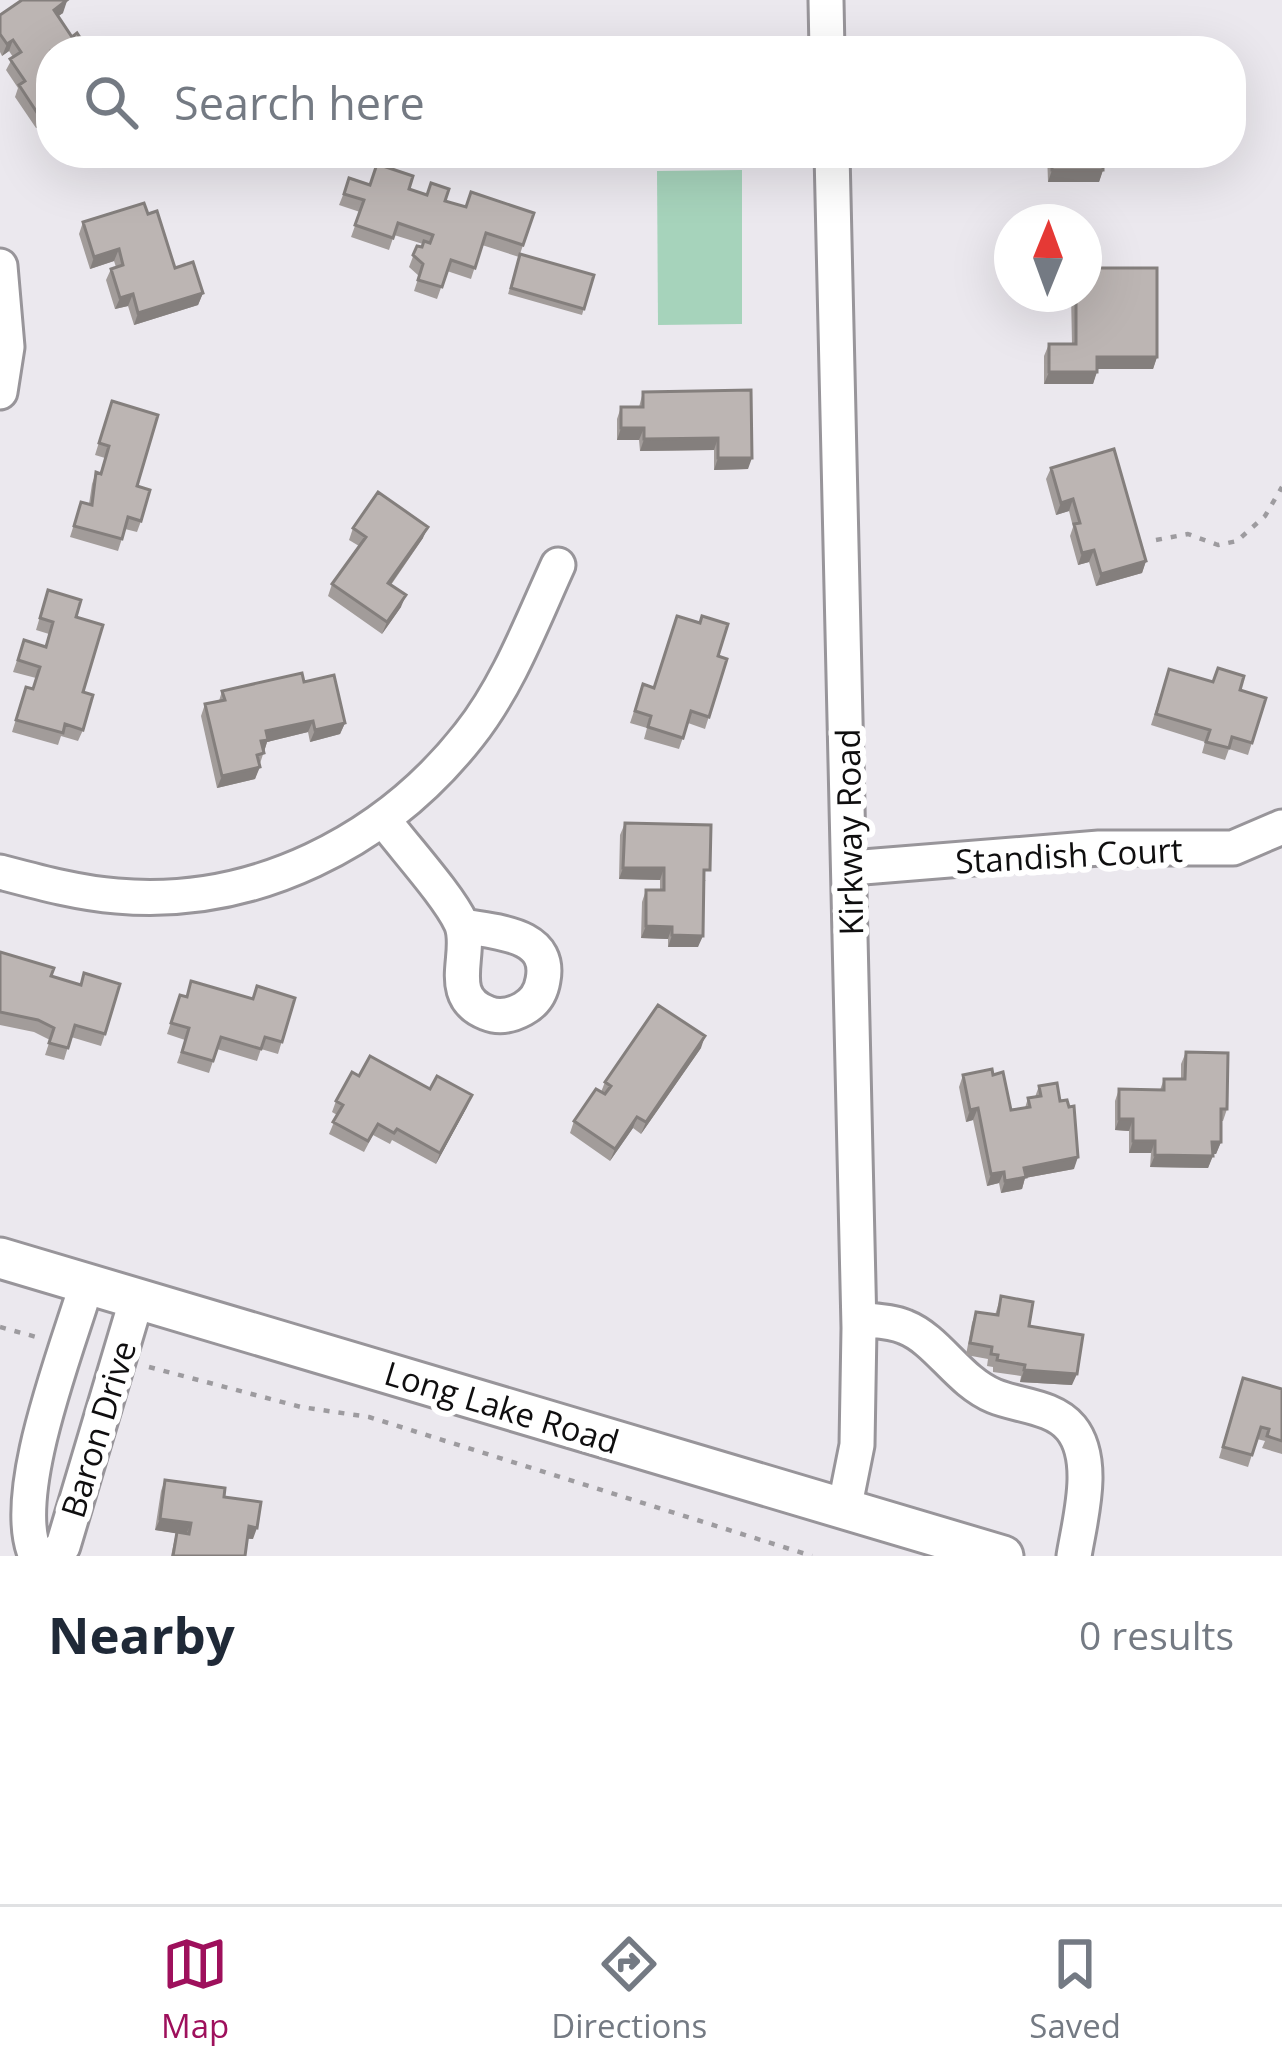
<!DOCTYPE html>
<style>
body{margin:0;font-family:"Open Sans",sans-serif;background:#f2f2f3;color:#1f2937}
.compass{position:absolute;left:994px;top:204px;width:108px;height:108px;border-radius:50%;background:#fff;box-shadow:0 12px 48px #0002;rotate:1deg}
.list{margin:0;padding:0;list-style:none}
h2{display:flex;justify-content:space-between;align-items:center;height:156px;margin:0;padding:0 48px;font-size:51px}
h2 small{font-size:39px;font-weight:400;color:#747a83}
.icon{flex:none;width:66px;height:66px;fill:none;stroke:currentColor;stroke-width:2;stroke-linecap:round;stroke-linejoin:round}
.map{position:relative;flex:none;width:1282px;height:1556px;overflow:hidden}
.search{position:absolute;background:#fff;box-shadow:0 12px 48px #0002;left:36px;right:36px;top:36px;height:132px;display:flex;align-items:center;gap:30px;box-sizing:border-box;padding:0 42px;border-radius:48px;color:#747a83;font-size:45px}
.sheet{height:348px;background:#fff}
nav{display:flex;justify-content:space-around;align-items:center;box-sizing:border-box;height:168px;border-top:3px solid #e0e1e3;background:#fff;font-size:33px;color:#747a83}
nav a{display:grid;justify-items:center;gap:6px}
nav .on{color:#9e105c}
.map>svg:first-child{display:block}
</style>
<div class="map">
<svg width="1282" height="1556" viewBox="0 0 1282 1556">
<rect width="100%" height="100%" fill="#ebe8ee"/>
<path fill="#a6d3bb" d="M742 170V324L658 325 657 171Z"/>
<g fill="none" stroke-linecap="round" stroke-linejoin="round">
<g stroke="#98959a" stroke-width="39">
<path id="minor" d="M826 0 827 51
M832 153 859 1328 857 1445 844 1510
M0 266 7 347 0 392
M383 819C403 846 448 895 461 923 474 952 443 996 487 1013 499 1018 512 1015 523 1009 534 1003 541 993 543 980 552 933 494 932 463 926
M851 868 1099 848H1233L1282 827
M0 872C38 882 78 893 117 896 254 908 385 842 469 735 508 686 532 622 558 565
M859 1319C873 1321 892 1321 905 1327 938 1340 958 1381 994 1396 1018 1406 1053 1406 1071 1428 1097 1460 1080 1519 1074 1556
M36 1556C8 1496 68 1347 87 1283
M52 1556 63 1546 137 1298"/>
</g>
<g stroke="#98959a" stroke-width="45">
<path id="major" d="M0 1258 1003 1556"/>
</g>
<path stroke="#9d9b9f" stroke-width="4.5" stroke-dasharray="6 9" stroke-linecap="butt" d="M1156 540 1188 534 1218 545 1237 541 1265 516 1282 487
M0 1327 40 1338
M149 1367 301 1407 369 1417 812 1556"/>
<use href="#minor" stroke="#fff" stroke-width="33"/>
<use href="#major" stroke="#fff" stroke-width="39"/>
</g>
<path fill="#a29c9a" d="M63 13 58 16 51 51V118L36 128 15 97 18 88 6 70 13 57 9 51 2 56 0 52V15Z
M1047 153H1103V170L1099 182H1048Z
M370 185 409 189 465 207 534 213 519 257 482 245 471 279 447 271 437 299 414 291 419 276 409 267 417 246 422 247 423 244 394 235 389 250 351 237 360 212 339 205 345 190Z
M148 214 175 268 203 293 198 305 134 325 128 306 115 309 106 280 111 269 116 267 114 261 90 269 79 234 83 222Z
M520 254 594 275 582 315 508 294Z
M1071 294H1084L1157 357 1153 369H1097L1093 384H1044V356L1049 344H1072Z
M751 390 748 469 714 470V450L640 451 639 440H617V419L621 407H639L643 392Z
M108 413 137 486 141 521 137 532 125 529 118 551 70 537 81 502 89 504 92 484 96 472 100 473 105 458 95 455Z
M1051 468 1146 561 1142 573 1096 586 1089 562 1078 565 1070 536 1073 527 1069 511 1056 515 1046 479Z
M353 528 423 538 391 585 401 607 382 634 328 596 332 584 359 546 349 540Z
M48 590 76 617 83 692V730L78 741 61 736 58 745 12 732 26 687 33 689 36 678 13 672 24 640 45 646 49 634 36 630Z
M718 656 727 659 705 729 688 723 679 749 644 739 647 728 630 723 643 684 654 687Z
M1169 669 1266 698 1248 755 1229 749 1225 760 1202 753 1205 742 1151 725Z
M304 682 345 723 340 734 310 742 308 732 267 742 255 779 217 788 201 716 205 704 219 701 222 691Z
M625 823 706 881H704L698 947H668V939L641 938 642 902 646 890H660V880L619 879 620 835Z
M0 952 51 976 80 985 105 1034 101 1046 71 1037 64 1060 45 1055 50 1040 34 1032 0 1025Z
M180 995 252 999 295 998 278 1054 261 1049 257 1061 217 1049 209 1073 177 1063 185 1040 167 1034Z
M701 1048 641 1134 633 1128 610 1161 570 1133 574 1121 601 1092 605 1082Z
M1186 1052 1227 1109 1223 1121H1221V1142L1216 1154H1213L1208 1168 1150 1167 1151 1153H1129V1131L1115 1130V1101L1119 1089 1160 1090 1164 1079H1181V1064Z
M963 1075 1011 1110 1025 1108 1028 1098 1035 1097 1039 1086 1074 1169 1025 1178 1022 1189 1001 1193 999 1183 987 1186 973 1120 966 1122 959 1087Z
M359 1076 430 1089 467 1107 436 1164 392 1140 390 1144 373 1135 364 1152 329 1134 337 1115 332 1112 336 1101Z
M1001 1296 1029 1326 1072 1385 1020 1382 1021 1376 993 1372V1367L987 1366 988 1359 966 1355 972 1323 976 1312 995 1315Z
M1239 1389H1282V1454L1262 1448 1265 1441 1257 1439 1248 1467 1219 1458Z
M165 1480 224 1497 253 1539H247L245 1556H171L176 1533 155 1530 161 1491Z"/>
<path fill="#847f7d" d="M67 1 63 13 50 22 54 10Z
M13 40 9 51 2 56 7 44Z
M51 109V118L36 128 40 117Z
M1052 170H1103L1099 182H1048Z
M119 249 114 261 90 269 94 257Z
M203 293 198 305 134 325 138 313Z
M133 294 128 306 115 309 120 298Z
M1097 357H1157L1153 369H1093Z
M1049 372H1097L1093 384H1044Z
M621 428H644L639 440H617Z
M718 438 714 450 640 451 644 439Z
M718 458H752L748 469 714 470Z
M1073 499 1069 511 1056 515 1061 503Z
M428 527 423 538 384 594 388 583Z
M1094 550 1089 562 1078 565 1082 553Z
M1146 561 1142 573 1096 586 1101 574Z
M406 595 401 607 382 634 387 622Z
M313 721 308 732 267 742 264 752 257 753 266 731Z
M345 723 340 734 310 742 315 730Z
M260 767 255 779 217 788 222 776Z
M623 868H664L660 880 619 879Z
M646 926 672 927 668 939 641 938Z
M672 935 703 936 698 947H668Z
M705 1036 701 1048 641 1134 646 1122Z
M472 1095 467 1107 436 1164 440 1153Z
M978 1108 973 1120 966 1122 970 1110Z
M637 1117 633 1128 610 1161 615 1149Z
M1119 1119H1133L1129 1131 1115 1130Z
M1133 1141H1155L1151 1153H1129Z
M1212 1142H1221L1216 1154H1208Z
M1155 1155 1213 1156 1208 1168 1150 1167Z
M1078 1157 1074 1169 1025 1178 1022 1189 1001 1193 1005 1181 1024 1168Z
M1004 1172 999 1183 987 1186 991 1174Z
M1024 1370 1077 1374 1072 1385 1020 1382Z
M160 1519 191 1523 186 1535 155 1530Z
M249 1526 257 1528 253 1539 245 1538Z"/>
<path fill="#bcb5b3" stroke="#847f7d" stroke-width="3" d="M22 0H67L54 10 72 37 77 33 89 51H51V109L40 117 19 85 25 81 10 59 21 52 13 40 7 44 0 34V15Z
M1103 42V51H1018V43Z
M1052 153H1103V170H1052Z
M377 164 413 176 409 189 427 195 431 183 449 189 445 201 466 207 471 192 534 213 523 245 486 233 475 268 451 260 442 287 418 280 423 264 413 255 417 246 422 247 424 241 430 243 433 235 398 223 393 238 355 225 364 200 344 194 349 178 370 185Z
M144 203 148 214 157 211 175 268 193 262 203 293 138 313 133 294 120 298 111 269 123 265 119 249 94 257 83 222Z
M520 254 594 275 584 309 511 288Z
M1084 268H1157V357H1097V372H1049V344H1076V294H1084Z
M751 390 752 458H718V438L644 439V428H621V407H643V392Z
M112 401 158 415 137 486 150 490 141 521 128 517 122 539 74 526 81 502 92 505 96 472 101 474 109 446 99 443Z
M1114 449 1146 561 1101 574 1094 550 1082 553 1074 524 1080 523 1073 499 1061 503 1051 468Z
M378 492 428 527 388 583 406 595 387 622 332 584 366 537 353 528Z
M48 590 81 600 76 617 103 625 83 692 93 695 83 730 65 724 63 733 16 720 26 687 33 689 40 667 18 660 24 640 46 647 53 622 40 618Z
M677 616 700 623 702 616 728 624 718 656 727 659 709 717 691 711 683 738 648 727 651 716 635 711 643 684 654 688Z
M1218 668 1244 676 1240 690 1266 698 1252 743 1232 737 1229 748 1206 742 1210 730 1156 714 1169 669 1213 682Z
M302 673 304 682 334 675 345 723 315 730 313 721 266 731 268 740 261 741 264 753 257 755 260 767 222 776 205 704 225 700 222 691Z
M625 823 711 825 710 870H704L703 936 672 935V927L646 926V890H664V868H623Z
M0 952 54 968 51 976 81 985 84 973 120 984 105 1034 75 1025 68 1048 49 1043 54 1028 38 1020 0 1012Z
M191 981 253 999 257 986 295 998 282 1042 265 1037 261 1049 221 1037 213 1061 182 1052 189 1028 171 1023 180 995 187 997Z
M658 1005 705 1036 646 1122 637 1117 615 1149 574 1121 596 1089 605 1094 611 1086 605 1082Z
M1186 1052 1228 1053 1227 1109H1221V1142H1212L1213 1156 1155 1155V1141H1133V1119H1119V1089L1164 1090V1079H1185Z
M370 1056 430 1089 437 1076 472 1095 440 1153 397 1129 394 1133 378 1124 368 1141 333 1122 343 1105 336 1101 352 1072 359 1076Z
M992 1069 993 1075 1003 1072 1011 1110 1030 1107 1028 1098 1041 1096 1039 1086 1057 1083 1060 1101 1067 1100 1069 1107 1074 1106 1078 1157 1024 1168 1026 1177 1005 1181 1004 1172 991 1174 978 1108 970 1110 963 1075Z
M1001 1296 1033 1302 1029 1326 1083 1335 1077 1374 1024 1370 1025 1365 997 1360 998 1355 991 1354 992 1347 970 1343 976 1312 998 1315Z
M1243 1378 1282 1389V1441L1267 1436 1269 1429 1261 1427 1252 1455 1223 1447Z
M165 1480 225 1488 224 1497 261 1502 257 1528 249 1526 245 1556H173L177 1532 189 1534 191 1523 160 1519Z"/>
<g text-anchor="middle" dominant-baseline="central" stroke-width="12" stroke-linejoin="round" paint-order="stroke">
<g font-size="33" fill="#0f0e0f" stroke="#fff">
<text transform="translate(849 832) rotate(-91)">Kirkway Road</text>
<text transform="translate(1069 855) rotate(-3)">Standish Court</text>
<text transform="translate(502 1407) rotate(17)">Long Lake Road</text>
<text transform="translate(98 1429) rotate(-73)">Baron Drive</text>
</g>
</g>
</svg>
<svg class="compass" viewBox="-18 -18 36 36"><path d="M0-13l5 13h-10z" fill="#e53935"/><path d="M0 13l5-13h-10z" fill="#747a83"/></svg>
<div class="search"><svg class="icon" aria-label="search" viewBox="0 0 24 24"><circle cx="10" cy="10" r="6"/><path d="M15 15l6 6"/></svg>Search here</div>
</div>
<section class="sheet">
<h2>Nearby<small>0 results</small></h2>
<ul class="list">
</ul>
</section>
<nav>
<a class="on"><svg class="icon" aria-label="map" viewBox="0 0 24 24"><path d="M3 6l6-2 6 2 6-2v14l-6 2-6-2-6 2zM9 4v14M15 6v14"/></svg>Map</a>
<a><svg class="icon" aria-label="directions" viewBox="0 0 24 24"><path d="M12 3l9 9-9 9-9-9zM9 14v-3h6M13 9l2 2-2 2"/></svg>Directions</a>
<a><svg class="icon" aria-label="saved" viewBox="0 0 24 24"><path d="M7 4h10v16l-5-4-5 4z"/></svg>Saved</a>
</nav>
